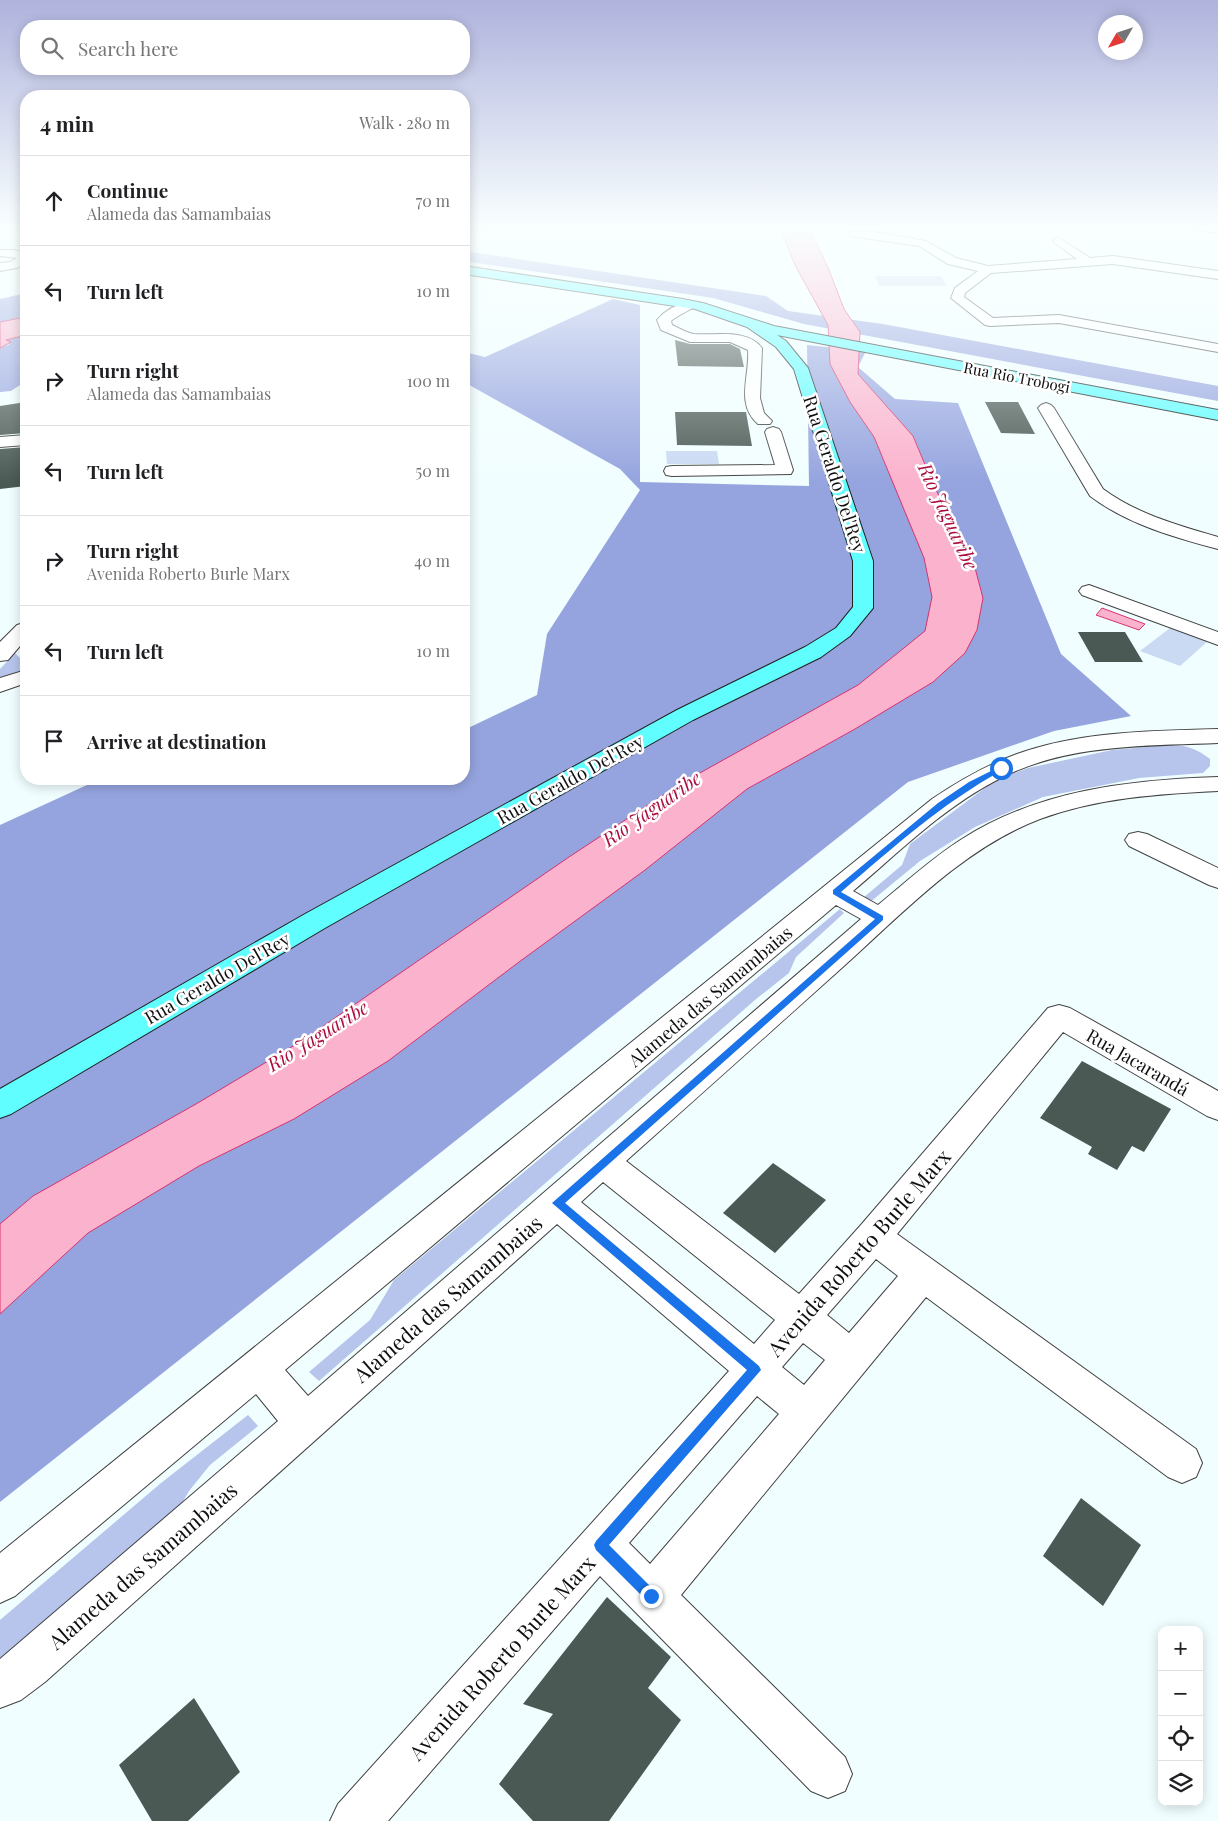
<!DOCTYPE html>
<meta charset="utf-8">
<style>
body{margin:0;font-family:"Playfair Display",serif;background:#f2f2f2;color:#202124}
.controls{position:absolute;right:15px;bottom:15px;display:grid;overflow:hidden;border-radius:10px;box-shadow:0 2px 12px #0003}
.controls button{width:45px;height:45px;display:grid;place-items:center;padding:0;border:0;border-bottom:1px solid #e0e0e0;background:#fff;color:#202124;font:25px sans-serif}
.compass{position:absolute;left:1098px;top:15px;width:45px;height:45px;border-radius:50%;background:#fff;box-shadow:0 2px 12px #0003;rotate:231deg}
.stop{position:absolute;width:15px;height:15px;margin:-11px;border:4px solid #1a73e8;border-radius:50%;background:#fff}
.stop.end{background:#1a73e8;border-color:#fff;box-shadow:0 1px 5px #0008}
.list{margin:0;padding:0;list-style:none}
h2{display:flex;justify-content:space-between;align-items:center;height:65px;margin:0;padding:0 20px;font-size:21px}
h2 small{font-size:16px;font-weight:400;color:#757577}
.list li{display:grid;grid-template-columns:32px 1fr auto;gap:15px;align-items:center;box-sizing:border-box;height:90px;padding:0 20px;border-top:1px solid #e0e0e0}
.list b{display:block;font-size:19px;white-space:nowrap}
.list p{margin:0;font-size:16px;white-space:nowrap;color:#757577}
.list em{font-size:16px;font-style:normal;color:#757577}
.icon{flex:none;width:28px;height:28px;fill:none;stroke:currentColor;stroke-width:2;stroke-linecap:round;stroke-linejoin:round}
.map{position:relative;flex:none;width:1218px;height:1821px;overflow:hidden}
.search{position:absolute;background:#fff;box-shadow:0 2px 12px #0003;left:20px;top:20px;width:450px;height:55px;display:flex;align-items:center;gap:12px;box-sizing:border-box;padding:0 18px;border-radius:20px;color:#757577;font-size:19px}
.panel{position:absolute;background:#fff;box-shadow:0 2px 12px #0003;left:20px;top:90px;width:450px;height:695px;border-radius:20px}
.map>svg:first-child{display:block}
</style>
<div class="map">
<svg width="1218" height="1821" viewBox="0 0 1218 1821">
<rect width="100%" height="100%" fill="#f1feff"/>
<path fill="#b7c5ed" d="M15 653 20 658 26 661V669L0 678V669Z
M1170 745C1187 745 1197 749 1210 759V766L1203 773 1139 778 1043 797 975 827 920 861 869 903 863 898 902 865 910 844 994 781 1028 768 1112 750Z
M840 909 844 913 796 957 789 973 755 1000 319 1381 309 1372 370 1320 394 1280Z
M248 1415 258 1426 210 1465 189 1491 166 1531 0 1662V1620L161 1483Z"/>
<path fill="#95a4df" d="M464 251 766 296 788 311 883 324 1218 386V401L804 324 713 298 464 261Z
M26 293V317L0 322V299Z
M613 299 640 305V482L809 486 807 345 866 351 858 367 895 399 958 403 1061 654 1131 716 1054 731 908 782 0 1502V825L100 779H464V730L537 695 547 634 640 490 620 469 464 382V352L485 357Z
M26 335V381L11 391 0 392V348L10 344 5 340Z"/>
<path fill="#cadaf3" d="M875 276H941L947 286H879Z
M666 451H717L719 464H667Z
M1170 628 1207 642 1180 666 1140 651Z"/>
<path fill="#fbb2cd" stroke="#d7336c" d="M780 228H809L829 270 844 309 860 332 858 374 913 436 934 486 974 564 983 598 977 630 965 653 933 682 855 729 747 789 645 870 519 962 388 1061 294 1119 199 1166 88 1233 0 1314V1224L33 1196 196 1104 300 1042 569 857 680 784 858 685 925 631 932 597 924 558 874 437 850 402 830 364 828 325 795 265Z
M26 317V335L6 340 11 342 0 348V322Z
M1102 608 1145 624 1139 630 1096 615Z"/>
<path fill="#4a5954" d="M675 340 690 344H730L740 349 744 367 678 366Z
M26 402V433L0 435V406Z
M985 402H1018L1035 434 1001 433Z
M675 412H746L752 446 677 445Z
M26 447V486L0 489V449Z
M1078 632H1125L1143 662H1095Z
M1082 1061 1171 1109 1144 1152 1132 1146 1117 1170 1088 1154 1092 1147 1040 1118Z
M773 1163 826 1200 775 1253 723 1213Z
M1081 1498 1141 1545 1103 1606 1043 1556Z
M607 1597 671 1657 648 1688 681 1720 609 1821H533L499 1784 553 1714 523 1704Z
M194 1698 240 1772 188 1821H152L119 1765Z"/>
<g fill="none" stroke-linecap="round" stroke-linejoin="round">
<g stroke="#424242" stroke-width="2">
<path id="minor" d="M1195 228H1218V233L1201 231Z
M854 231 874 232 926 241 956 258 988 266 1077 259 1055 243 1053 241 1055 239 1059 238 1090 258 1113 256 1218 271V279L1113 264 991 273 965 293 964 297 993 318 1059 315 1218 344V352L1059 323 990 326 985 325 951 298 955 288 978 271 948 264 919 246 850 236 848 234 850 232Z
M0 250H14L26 253V263L17 268 0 271V263L10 262 17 258 0 256Z
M690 301 696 305C691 310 678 315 671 321L672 325C679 328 687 333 694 334 715 336 747 328 762 348L760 398 764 413 772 421 770 424H758C735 404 750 376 748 350L730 342H690L661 330 657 320C665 310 678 304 690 301Z
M1046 403 1051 405 1054 408 1103 489C1137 514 1177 525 1218 537V549C1173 537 1127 524 1090 496L1038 408 1041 405Z
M773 427 779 429 781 432 793 470 791 474 672 476 666 475 664 471 666 467 672 466 775 465 765 432 767 429Z
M26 435V445L0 447V437Z
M1089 585 1218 632V645L1082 595 1079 591 1082 587Z
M24 623H26V639L8 660 0 661V642L17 625Z
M26 670V683L0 692V678Z
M1218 729V743C1142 746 1063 744 995 781 942 809 898 853 853 891L878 905C906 882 932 858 962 839 1039 790 1129 780 1218 777V791C1157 794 1097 798 1040 819 964 848 904 912 845 965 772 1031 699 1096 626 1161L799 1294 860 1226 1048 1008 1059 1005 1070 1008 1218 1091V1120L1207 1116 1063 1032 897 1234 1196 1449 1202 1463 1196 1477 1182 1483 1168 1477 926 1297 681 1595 845 1757 852 1774 845 1791 828 1798 811 1791 600 1576 388 1821H330L338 1804 729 1371 557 1224 45 1682 21 1700 0 1708V1659L278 1421 256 1394 15 1596 0 1603V1553L932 799C959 781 986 765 1017 754 1081 731 1151 731 1218 729ZM836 905 861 919 308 1396 285 1370ZM603 1182 775 1320 754 1344 581 1202ZM876 1259 898 1276 849 1333 827 1315ZM803 1343 825 1360 804 1385 782 1367ZM757 1396 779 1414 650 1564 629 1543Z
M1138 832 1147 834 1218 868V888L1209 885 1129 846 1125 840 1129 834Z"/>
</g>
<g stroke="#202020" stroke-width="2">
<path id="major" d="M464 266 683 299 703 303 774 326 1218 410V420L777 335 786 341 808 368 873 561V608L850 636 821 657 693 720 325 928 11 1114 0 1118V1089L305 914 677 710 805 647 836 628 853 607V561L794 369 776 347 747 327 695 309 464 274Z"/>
</g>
<use href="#minor" fill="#fff" fill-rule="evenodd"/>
<use href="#major" fill="#61feff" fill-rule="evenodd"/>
</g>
<linearGradient id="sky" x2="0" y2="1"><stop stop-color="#afb3dd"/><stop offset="0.47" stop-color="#f9ffff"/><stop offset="1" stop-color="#f9ffff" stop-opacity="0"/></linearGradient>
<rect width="1218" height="483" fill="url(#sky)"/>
<path fill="#1a73e8" d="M1001 766 1004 768 1003 770C942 803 894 847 841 892L883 916V920L565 1203 759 1366 761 1370 609 1545 655 1591 657 1596 655 1600 651 1602 646 1600 596 1550 594 1545 596 1541 747 1370 552 1203 875 919 833 894V890L938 803 969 782Z"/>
<g text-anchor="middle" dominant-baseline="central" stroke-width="5" stroke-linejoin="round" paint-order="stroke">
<g font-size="15" fill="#0f0f0f" stroke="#fff">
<text transform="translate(1017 377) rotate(11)">Rua Rio Trobogi</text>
</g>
<g font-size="18" fill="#0f0f0f" stroke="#fff">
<text transform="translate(835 474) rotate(72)">Rua Geraldo Del'Rey</text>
<text transform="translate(570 779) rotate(-29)">Rua Geraldo Del'Rey</text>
<text transform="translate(217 978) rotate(-30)">Rua Geraldo Del'Rey</text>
<text transform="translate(710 996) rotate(-40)">Alameda das Samambaias</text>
<text transform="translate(1138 1062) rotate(30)">Rua Jacarandá</text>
</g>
<g font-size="19" font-style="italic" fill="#ab0e3f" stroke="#fff">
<text transform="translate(949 516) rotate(65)">Rio Jaguaribe</text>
<text transform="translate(651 808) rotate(-35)">Rio Jaguaribe</text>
<text transform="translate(317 1035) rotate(-32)">Rio Jaguaribe</text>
</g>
<g font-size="21" fill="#0f0f0f" stroke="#fff">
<text transform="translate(858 1252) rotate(-49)">Avenida Roberto Burle Marx</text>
<text transform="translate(447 1298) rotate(-41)">Alameda das Samambaias</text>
<text transform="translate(142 1565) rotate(-41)">Alameda das Samambaias</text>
<text transform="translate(501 1657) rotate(-48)">Avenida Roberto Burle Marx</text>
</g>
</g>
</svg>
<div class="controls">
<button>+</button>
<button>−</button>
<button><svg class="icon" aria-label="locate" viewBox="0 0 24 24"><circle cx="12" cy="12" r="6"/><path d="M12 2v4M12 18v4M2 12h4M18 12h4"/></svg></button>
<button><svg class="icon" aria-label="layers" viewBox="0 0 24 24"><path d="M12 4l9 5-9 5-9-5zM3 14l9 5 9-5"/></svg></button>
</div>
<svg class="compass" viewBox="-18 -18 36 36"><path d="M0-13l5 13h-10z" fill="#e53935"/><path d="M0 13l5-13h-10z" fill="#757577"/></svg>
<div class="stop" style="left:1001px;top:768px"></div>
<div class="stop end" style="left:651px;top:1596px"></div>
<div class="search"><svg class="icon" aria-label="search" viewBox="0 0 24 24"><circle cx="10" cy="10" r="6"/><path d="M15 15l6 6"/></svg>Search here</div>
<section class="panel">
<h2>4 min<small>Walk · 280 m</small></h2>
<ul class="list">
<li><svg class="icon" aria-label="ahead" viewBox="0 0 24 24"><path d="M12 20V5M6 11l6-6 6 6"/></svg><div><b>Continue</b><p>Alameda das Samambaias</p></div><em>70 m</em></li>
<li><svg class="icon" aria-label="left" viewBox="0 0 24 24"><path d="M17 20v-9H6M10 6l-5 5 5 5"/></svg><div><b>Turn left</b></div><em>10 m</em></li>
<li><svg class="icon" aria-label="right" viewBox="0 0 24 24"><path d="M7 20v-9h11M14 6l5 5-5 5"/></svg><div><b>Turn right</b><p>Alameda das Samambaias</p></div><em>100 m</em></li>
<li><svg class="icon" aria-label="left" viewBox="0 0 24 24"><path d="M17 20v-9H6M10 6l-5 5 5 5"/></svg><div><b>Turn left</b></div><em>50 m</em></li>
<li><svg class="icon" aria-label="right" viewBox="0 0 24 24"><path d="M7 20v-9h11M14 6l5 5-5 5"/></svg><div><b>Turn right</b><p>Avenida Roberto Burle Marx</p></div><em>40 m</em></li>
<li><svg class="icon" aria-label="left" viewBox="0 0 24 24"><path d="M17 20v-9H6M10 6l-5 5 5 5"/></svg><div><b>Turn left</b></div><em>10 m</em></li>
<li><svg class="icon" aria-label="arrive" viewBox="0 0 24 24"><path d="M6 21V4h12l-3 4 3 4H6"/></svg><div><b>Arrive at destination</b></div></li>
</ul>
</section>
</div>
